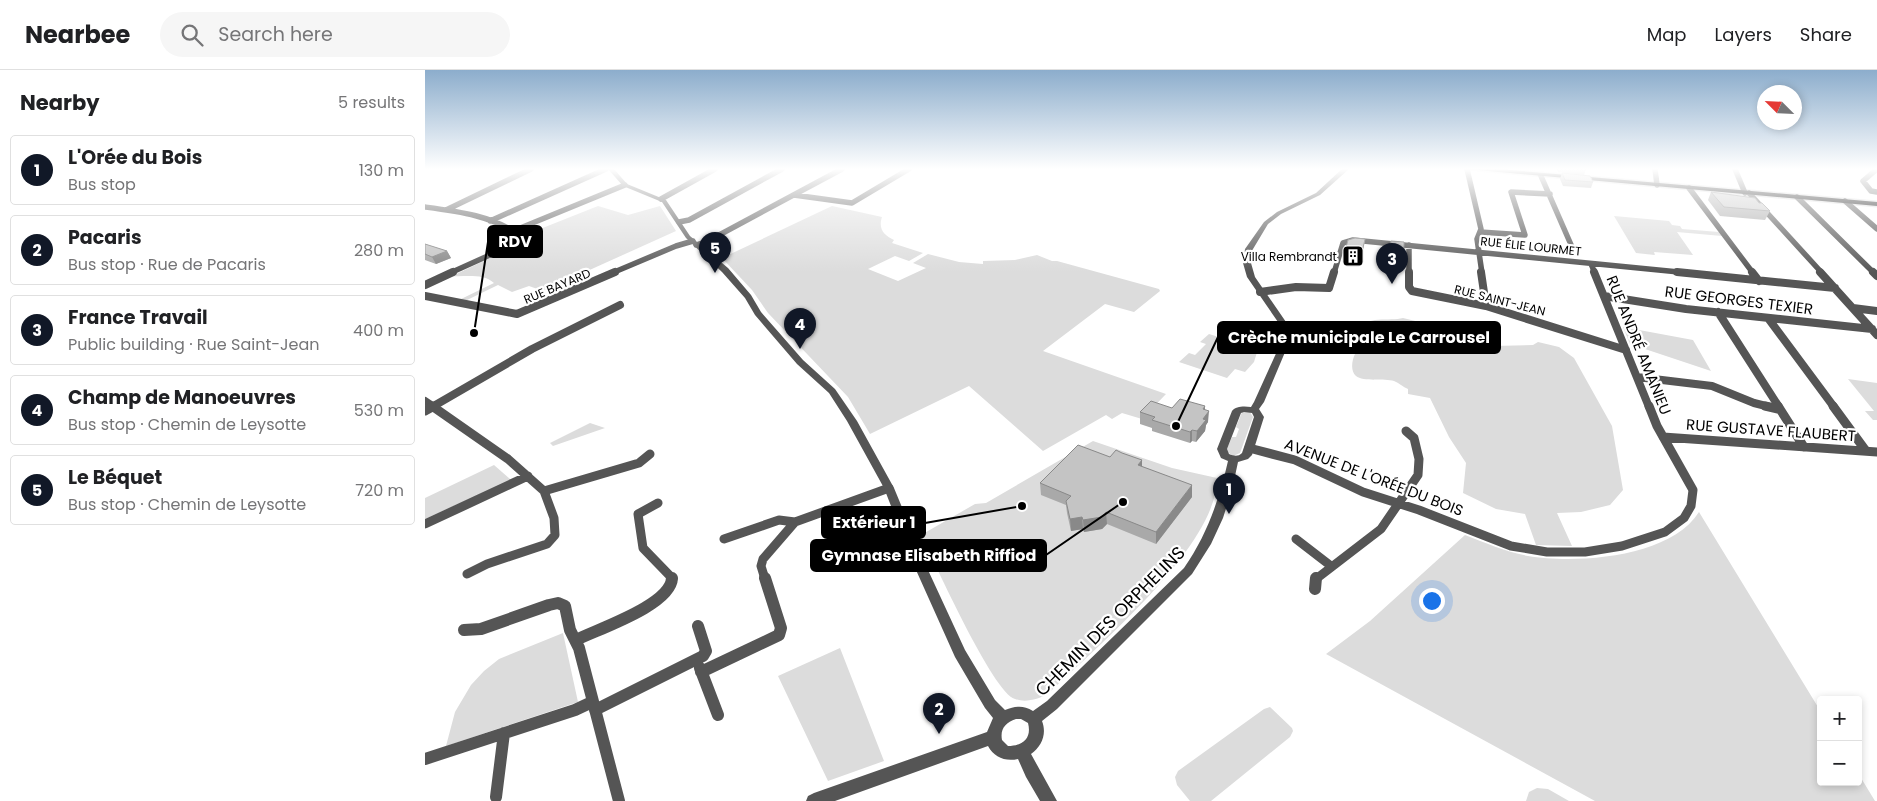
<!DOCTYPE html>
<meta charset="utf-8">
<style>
body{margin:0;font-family:Poppins,sans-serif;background:#f6f6f6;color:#202124}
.controls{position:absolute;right:15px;bottom:15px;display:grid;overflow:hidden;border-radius:5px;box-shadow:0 2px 8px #0003}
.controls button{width:45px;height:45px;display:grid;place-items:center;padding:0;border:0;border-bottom:1px solid #e0e0e0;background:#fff;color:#202124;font:25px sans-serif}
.compass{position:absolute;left:1332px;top:15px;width:45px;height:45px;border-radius:50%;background:#fff;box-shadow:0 2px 8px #0003;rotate:294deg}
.you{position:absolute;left:1006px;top:530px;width:18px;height:18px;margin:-12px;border:4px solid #fff;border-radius:50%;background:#1a73e8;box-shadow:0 0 0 8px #1a73e833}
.badge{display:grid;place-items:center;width:32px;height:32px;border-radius:50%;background:#111827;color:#fff;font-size:16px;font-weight:700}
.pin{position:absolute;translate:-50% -41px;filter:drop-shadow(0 1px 2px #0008)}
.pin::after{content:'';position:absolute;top:26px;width:18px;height:15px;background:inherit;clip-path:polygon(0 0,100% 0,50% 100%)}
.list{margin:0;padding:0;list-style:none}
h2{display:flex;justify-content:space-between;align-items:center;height:65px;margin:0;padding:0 20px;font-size:21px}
h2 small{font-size:16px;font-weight:400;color:#757577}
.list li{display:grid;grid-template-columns:32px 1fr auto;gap:15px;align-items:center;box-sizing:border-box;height:70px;margin:0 10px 10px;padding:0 10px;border:1px solid #e0e0e0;border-radius:5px}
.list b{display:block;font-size:19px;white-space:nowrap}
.list p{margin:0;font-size:16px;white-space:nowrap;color:#757577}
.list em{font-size:16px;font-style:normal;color:#757577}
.icon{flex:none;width:28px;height:28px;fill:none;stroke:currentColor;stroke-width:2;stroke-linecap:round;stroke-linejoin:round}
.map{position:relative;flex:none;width:1452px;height:731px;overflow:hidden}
header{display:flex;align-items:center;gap:30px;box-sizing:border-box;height:70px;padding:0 25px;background:#fff;border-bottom:1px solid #e0e0e0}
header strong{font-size:24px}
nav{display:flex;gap:28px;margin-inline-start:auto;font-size:18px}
.search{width:350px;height:45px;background:#f6f6f6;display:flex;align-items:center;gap:12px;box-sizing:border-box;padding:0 18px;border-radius:28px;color:#757577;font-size:19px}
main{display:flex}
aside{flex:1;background:#fff}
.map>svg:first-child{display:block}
</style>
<header>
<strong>Nearbee</strong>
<div class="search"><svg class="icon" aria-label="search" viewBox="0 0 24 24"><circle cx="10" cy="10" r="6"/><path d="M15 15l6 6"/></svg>Search here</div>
<nav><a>Map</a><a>Layers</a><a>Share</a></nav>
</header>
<main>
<aside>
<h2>Nearby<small>5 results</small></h2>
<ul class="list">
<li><span class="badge">1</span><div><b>L'Orée du Bois</b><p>Bus stop</p></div><em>130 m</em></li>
<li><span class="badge">2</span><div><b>Pacaris</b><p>Bus stop · Rue de Pacaris</p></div><em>280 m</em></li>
<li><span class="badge">3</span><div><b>France Travail</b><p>Public building · Rue Saint-Jean</p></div><em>400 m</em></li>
<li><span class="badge">4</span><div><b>Champ de Manoeuvres</b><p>Bus stop · Chemin de Leysotte</p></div><em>530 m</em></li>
<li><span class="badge">5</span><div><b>Le Béquet</b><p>Bus stop · Chemin de Leysotte</p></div><em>720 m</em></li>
</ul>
</aside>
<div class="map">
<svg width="1452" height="731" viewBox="0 0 1452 731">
<rect width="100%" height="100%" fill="#fff"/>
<path fill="#dcdcdc" d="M173 136 203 145 235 136 251 161 118 221 104 216 87 222 73 215 40 231 34 230 69 213C58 203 41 207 27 206L112 166 105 163Z
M407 136 457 147C453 159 459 165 469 170L467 173 498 183 484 191 470 186 443 199 473 211 501 198 488 193 503 184 534 192 558 194V191L590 190 612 185 627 191H632L734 219 735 221 709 242 680 234 618 281 741 324 717 349 697 343 687 349 681 345 618 381 544 316 445 364 423 327 343 243 327 220 297 188Z
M1189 146 1244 151 1247 155 1255 156 1257 159 1294 162 1297 166 1252 162 1268 185 1229 182 1230 185 1211 183Z
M978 248 1047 265 1050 270 1068 276 1108 275 1113 272 1134 277 1149 288 1187 356 1198 420 1185 435 1156 442 1132 443 1147 476 1111 475 1100 444 1071 439 1038 423 1041 393 1024 367 1005 328 983 324V319C978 317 974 313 969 311 960 308 938 312 931 306 925 301 927 290 930 284 935 277 930 270 933 262 940 244 965 252 978 248Z
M1198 257 1268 270 1286 301 1205 274Z
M784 264 816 274 819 271 830 275 833 279 829 292 820 302 810 299 802 308 754 292 764 283 770 285 781 274 775 272Z
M1423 309 1452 313V350H1448L1440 341H1449Z
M817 342H825L828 347 815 383 808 386 801 381 807 367H811L814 359 811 357Z
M165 353 180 358 128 376 125 373Z
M668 371 747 398 792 408C793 476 670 578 623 624 613 629 601 633 590 629 568 623 509 491 496 465L550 434 561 433Z
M69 395 86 410 0 449V428Z
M1274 442 1396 642V712H1433V703L1450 731H1170L901 584 945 551 1040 465C1061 473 1081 482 1103 486 1151 494 1245 488 1274 442Z
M138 563 153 632 21 676 30 642 46 615 59 601 74 589Z
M415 578 459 691 403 711 353 606Z
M845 637 867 658 868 661 865 667 786 731H765L752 715 750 707 753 701 839 639Z
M1112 718 1123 719 1144 731H1101L1104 722Z"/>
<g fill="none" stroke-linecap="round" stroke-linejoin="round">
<g stroke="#dbdbdb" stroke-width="3">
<path id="primary" d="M1041 99H1074L1452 132V136Z"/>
</g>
<path stroke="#555" stroke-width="5.5" d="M1042 99 1056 159 1052 169 1057 203
M1230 99 1232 115
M1310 99 1320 123
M1452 99 1438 111 1446 121 1452 122
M1116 106 1147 177
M1264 118 1328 203
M1324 123 1397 203
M369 125 427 133 484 99
M1372 127 1449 203
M236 129 290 99
M1420 131 1452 159
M0 137C31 141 71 146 96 167L87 175 25 203
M21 140 106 99
M65 151 181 99
M254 152 264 150 357 99
M88 161 200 115
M1055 162 1100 165 1086 122 1125 124
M271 175 283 171 417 99
M984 175V203
M1166 194 1170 203
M187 203 251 176 268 171
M909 203 918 173 928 170 1264 203"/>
<path stroke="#555" stroke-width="8" d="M984 202V217L987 221 1061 236 1201 280
M1056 202 1061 236
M1169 202 1224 337
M1252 202 1410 218
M1327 202 1334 211
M1395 202 1452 265
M1448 202 1452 206
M0 215 28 202
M835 222 871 217 904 218 909 202
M0 226 92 244 190 202
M1179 226 1261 239 1447 259
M1428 238 1452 241
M1293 242 1354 337
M1343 248 1409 337
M1212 307 1287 316 1329 333 1345 337
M0 331 9 337
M7 337 107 279 195 235"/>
<path stroke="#555" stroke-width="9" d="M7 336 83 389 119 421 129 448 130 465 122 474 62 494 42 504
M1340 336 1353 339
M1353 336 1379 377
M1408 336 1441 381
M0 341 9 336
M1238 367 1452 382
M824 378 870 390 938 422 994 440 1086 476 1122 482H1160L1197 476 1240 462 1259 448 1266 436 1268 420 1232 356 1224 336
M119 421 214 393 225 384
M233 433 213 444 218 478 248 509
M0 454 103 406
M299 469 354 450 370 452
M871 469 906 496
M340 509 336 496 338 489 370 452 464 418
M891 509 956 459 993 405 994 389 989 368 981 361"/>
<path stroke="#555" stroke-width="12" d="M890 519 891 508
M39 560 56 559 124 535 133 533 140 536 145 560 154 578 194 731
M151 570C173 559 246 535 247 508
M275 598 293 645
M276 602 354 565 356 558 340 508
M170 640 278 586 281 581 273 556
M0 689 150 640 167 632
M71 727 79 663"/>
<path fill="#555" fill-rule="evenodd" d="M183 99H189L202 114 241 130 265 166 303 198 326 225 336 242 378 290 410 319 432 351 469 418 503 500 540 580 570 630 580 640C591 636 598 635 608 641L622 631 759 498C782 465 794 430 803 391L796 388 792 379 807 341C811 336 819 336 826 337L829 332 858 268 853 252 822 207 818 193 820 179 839 152 852 142 891 123 917 99H924L895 125 856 144 843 154 828 179 826 193 830 207 861 252 866 268 839 332 834 339 839 347 827 385 823 389 813 392 807 420 798 448 786 474 767 504 632 639 617 651C622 664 617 676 606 684L632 731H615L601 707 593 689C580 692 569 687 563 676L410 731H381L383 726 389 723 562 662 568 648 560 638 530 587 491 500 459 418 422 351 404 323 372 294 330 245 320 228 297 202 261 168 237 132 198 116ZM819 342 827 343 829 347 817 383C813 387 809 386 804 384L802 379 816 343ZM591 649H596L603 653C607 668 598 676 583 676L577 670C575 659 580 653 591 649Z"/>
<use href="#primary" fill="#000" fill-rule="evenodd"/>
</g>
<path fill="#a9a9a9" d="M1132 99H1161L1159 105 1133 102Z
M1137 103 1168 112 1166 118 1138 116 1135 109Z
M1286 122 1334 133 1345 141 1340 150 1295 146 1283 130Z
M940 169 935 195 918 193 919 185Z
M966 171 979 185 977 192 964 191Z
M0 174 22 181 26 188 11 194 0 190Z
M780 340 783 352 781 355 780 361 771 372 767 371 765 373 727 361V358L715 354V342Z
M685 387 717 390V397L767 427 731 474 682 454 677 459 659 462 658 459 646 461 642 443 641 435 616 425 615 413Z"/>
<path fill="#898989" d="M22 181 26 188 11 194 7 187Z
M780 336V346L784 341 783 352 781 355 780 361 771 372 772 361 778 339Z
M767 360V371L765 373V362Z
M717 390V402L713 395Z
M767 415V427L731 474V462Z
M681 442 682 454 677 459 659 462 658 450Z
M657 447 658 459 646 461 645 449Z"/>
<path fill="#c4c4c4" stroke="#898989" d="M1137 103 1165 106 1168 112 1140 110Z
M1286 122 1330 128 1334 133H1337L1345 141 1299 137Z
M930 168 940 169 936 187 919 185 923 170Z
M966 171 979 172V185L965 184Z
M0 174 22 181 7 187 0 184Z
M755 329 780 336 778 339 784 341 778 349 781 350 772 361 767 360 765 362 727 350 730 347 715 342 726 331 747 338Z
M653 375 685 387 691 380 697 383 717 390 713 395 767 415 731 462 681 442 677 447 658 450 657 447 645 449 641 431 646 426 615 413Z"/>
<linearGradient id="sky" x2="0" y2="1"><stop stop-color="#8cadcc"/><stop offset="0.49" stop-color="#fff"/><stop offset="1" stop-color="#fff" stop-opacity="0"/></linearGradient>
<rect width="1452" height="202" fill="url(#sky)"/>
<defs>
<g id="building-square" transform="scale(1.125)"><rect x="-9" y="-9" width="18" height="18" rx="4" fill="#000" stroke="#fff"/><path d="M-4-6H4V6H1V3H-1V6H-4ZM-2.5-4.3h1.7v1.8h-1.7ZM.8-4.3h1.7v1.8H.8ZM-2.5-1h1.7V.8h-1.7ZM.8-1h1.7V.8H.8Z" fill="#fff"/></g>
</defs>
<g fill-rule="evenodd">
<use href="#building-square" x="928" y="186"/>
</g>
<g text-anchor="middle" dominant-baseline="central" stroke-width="4.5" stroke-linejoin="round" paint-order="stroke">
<g font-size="12" fill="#000" stroke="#fff">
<text transform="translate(1106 176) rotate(6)">RUE ÉLIE LOURMET</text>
<text transform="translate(132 216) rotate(-23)">RUE BAYARD</text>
<text transform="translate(1075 230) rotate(14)">RUE SAINT-JEAN</text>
</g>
<g font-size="12" fill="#000" stroke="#fff" text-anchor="end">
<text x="912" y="186">Villa Rembrandt</text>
</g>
<g font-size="15" fill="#000" stroke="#fff">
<text transform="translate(1314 230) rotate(7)">RUE GEORGES TEXIER</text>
<text transform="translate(1214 275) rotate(68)">RUE ANDRÉ AMANIEU</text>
<text transform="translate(1346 360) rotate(4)">RUE GUSTAVE FLAUBERT</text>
<text transform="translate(949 407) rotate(21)">AVENUE DE L'ORÉE DU BOIS</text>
</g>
<g font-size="18" fill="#000" stroke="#fff">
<text transform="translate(685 551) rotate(-45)">CHEMIN DES ORPHELINS</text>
</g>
</g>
<path fill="none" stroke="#000" stroke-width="2" d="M49 263L63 172M751 356L793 267M597 436L500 453M698 432L621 485"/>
<g fill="#000" stroke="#fff" stroke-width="2">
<circle cx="49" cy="263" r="5"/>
<circle cx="751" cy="356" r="5"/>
<circle cx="597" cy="436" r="5"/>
<circle cx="698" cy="432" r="5"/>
</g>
<g fill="#000" stroke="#000" stroke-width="2">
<rect x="63" y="156" width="54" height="31" rx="5"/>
<rect x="793" y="252" width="282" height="31" rx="5"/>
<rect x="397" y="437" width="103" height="31" rx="5"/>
<rect x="386" y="470" width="235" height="31" rx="5"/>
</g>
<g font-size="16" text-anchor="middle" font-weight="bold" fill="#fff">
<text x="90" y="177">RDV</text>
<text x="934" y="273">Crèche municipale Le Carrousel</text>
<text x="449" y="458">Extérieur 1</text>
<text x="504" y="491">Gymnase Elisabeth Riffiod</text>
</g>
</svg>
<div class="controls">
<button>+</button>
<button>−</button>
</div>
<svg class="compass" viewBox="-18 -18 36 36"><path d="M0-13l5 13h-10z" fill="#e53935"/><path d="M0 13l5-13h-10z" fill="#757577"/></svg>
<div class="you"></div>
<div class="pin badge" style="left:804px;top:444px">1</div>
<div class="pin badge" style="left:514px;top:664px">2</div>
<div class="pin badge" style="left:967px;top:214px">3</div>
<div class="pin badge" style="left:375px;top:279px">4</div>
<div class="pin badge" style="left:290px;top:203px">5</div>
</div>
</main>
